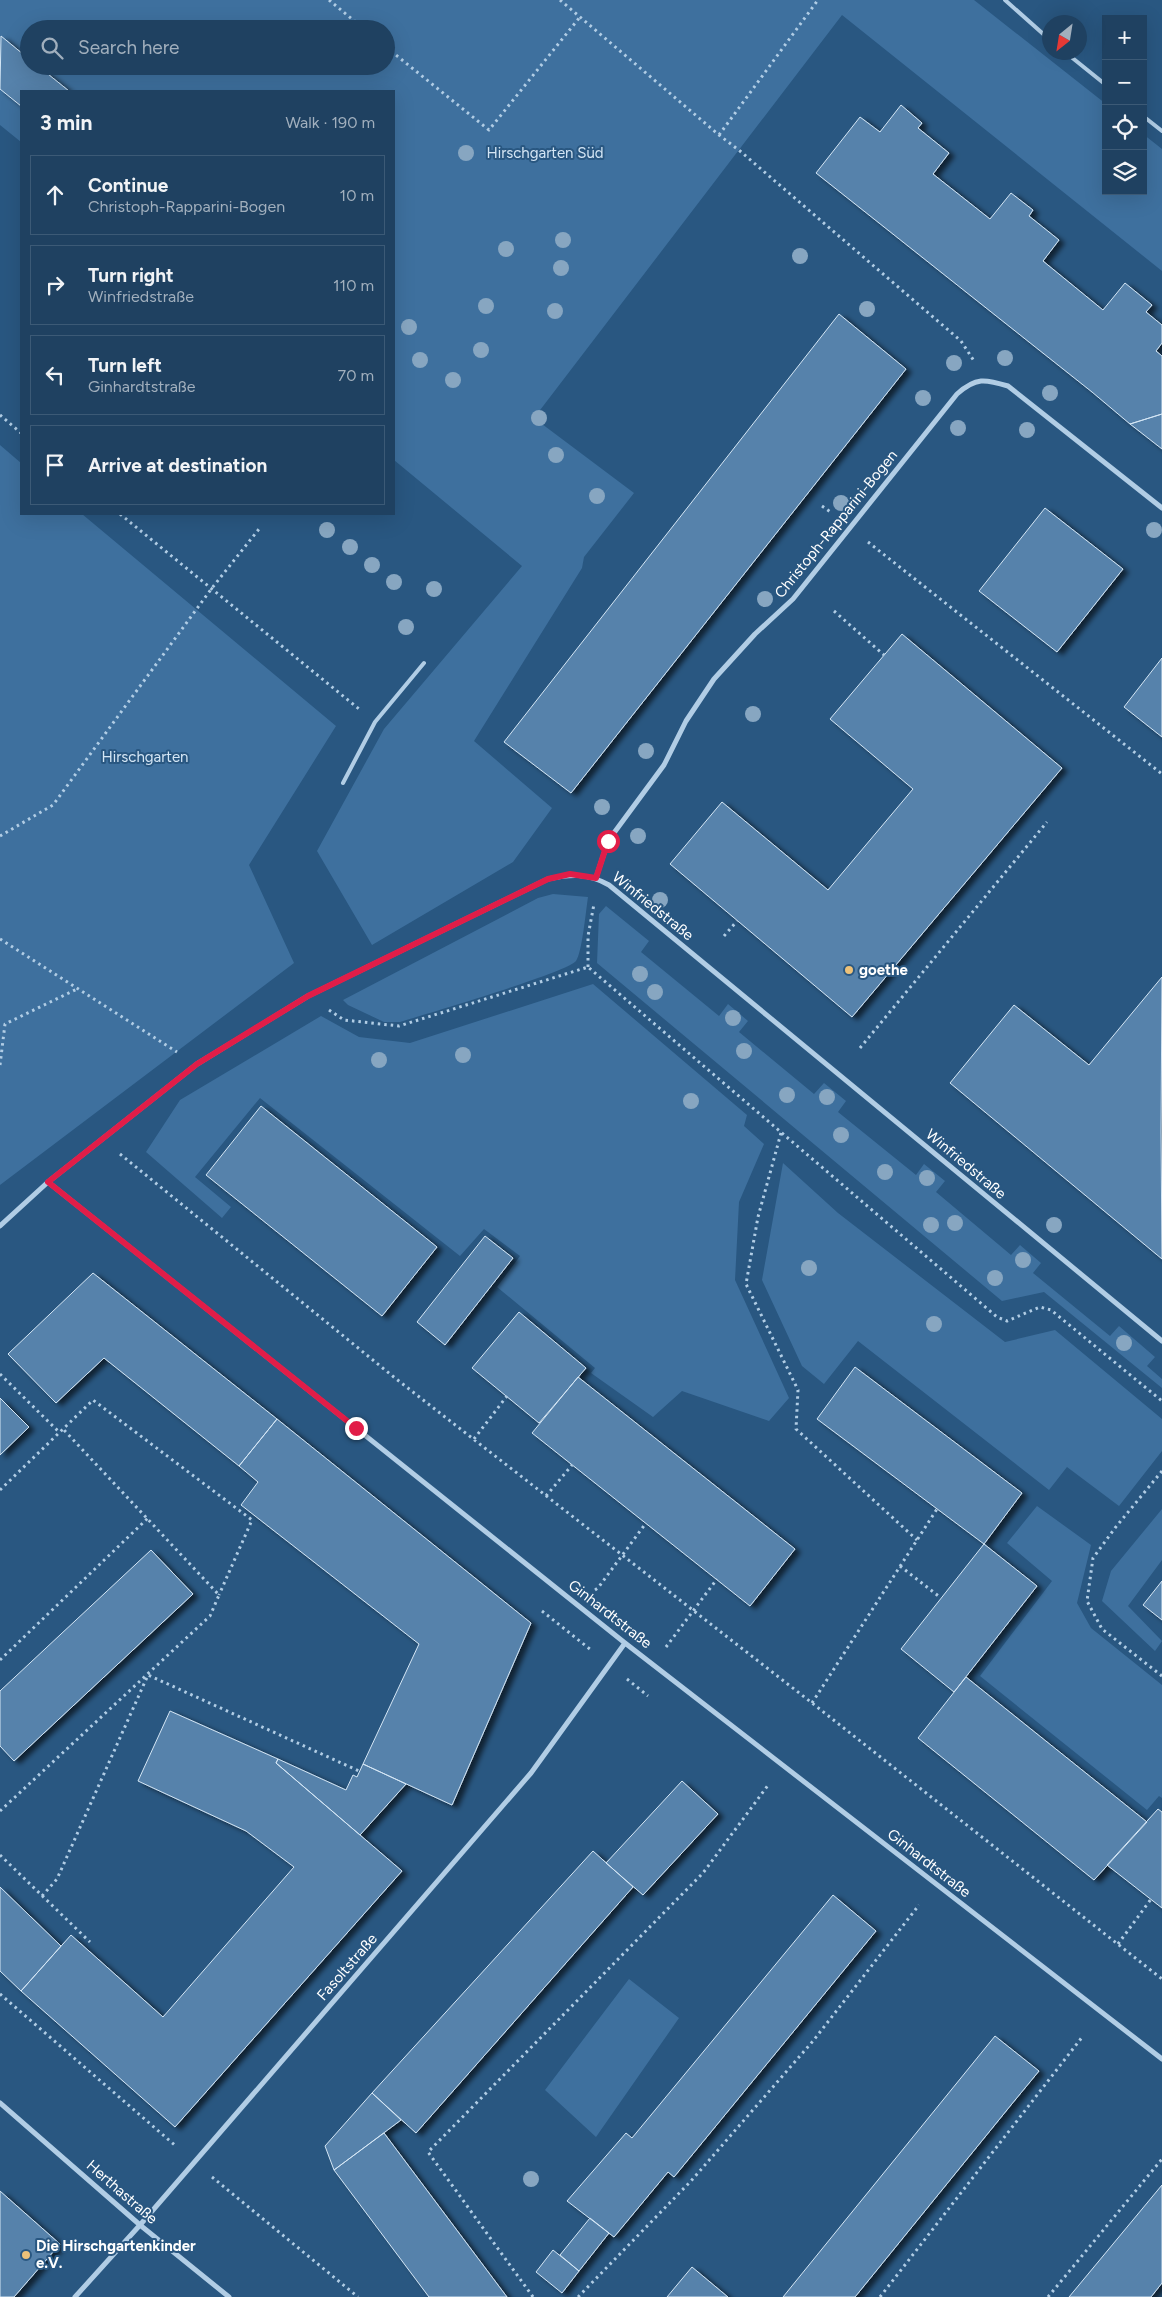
<!DOCTYPE html>
<meta charset="utf-8">
<style>
body{margin:0;font-family:Figtree,sans-serif;background:#2c4c6a;color:#f1f3f6}
.controls{position:absolute;right:15px;top:15px;display:grid;overflow:hidden;border-radius:0px;box-shadow:0 5px 20px #0002}
.controls button{width:45px;height:45px;display:grid;place-items:center;padding:0;border:0;border-bottom:1px solid #3c5a76;background:#1f4161;color:#f1f3f6;font:25px sans-serif}
.compass{position:absolute;left:1042px;top:15px;width:45px;height:45px;border-radius:50%;background:#1f4161;box-shadow:0 5px 20px #0002;rotate:210deg}
.stop{position:absolute;width:15px;height:15px;margin:-11px;border:4px solid #e11d48;border-radius:50%;background:#fff}
.stop.end{background:#e11d48;border-color:#fff;box-shadow:0 1px 5px #0008}
.list{margin:0;padding:0;list-style:none}
h2{display:flex;justify-content:space-between;align-items:center;height:65px;margin:0;padding:0 20px;font-size:21px}
h2 small{font-size:16px;font-weight:400;color:#a1afbd}
.list li{display:grid;grid-template-columns:32px 1fr auto;gap:15px;align-items:center;box-sizing:border-box;height:80px;margin:0 10px 10px;padding:0 10px;border:1px solid #3c5a76;border-radius:0px}
.list b{display:block;font-size:19px;white-space:nowrap}
.list p{margin:0;font-size:16px;white-space:nowrap;color:#a1afbd}
.list em{font-size:16px;font-style:normal;color:#a1afbd}
.icon{flex:none;width:28px;height:28px;fill:none;stroke:currentColor;stroke-width:2;stroke-linecap:round;stroke-linejoin:round}
.map{position:relative;flex:none;width:1162px;height:2297px;overflow:hidden}
.search{position:absolute;background:#1f4161;box-shadow:0 5px 20px #0002;left:20px;top:20px;width:375px;height:55px;display:flex;align-items:center;gap:12px;box-sizing:border-box;padding:0 18px;border-radius:28px;color:#a1afbd;font-size:19px}
.panel{position:absolute;background:#1f4161;box-shadow:0 5px 20px #0002;left:20px;top:90px;width:375px;height:425px;border-radius:0px}
.map>svg:first-child{display:block}
</style>
<div class="map">
<svg width="1162" height="2297" viewBox="0 0 1162 2297">
<defs>
<filter id="shadow"><feDropShadow dx="5.5" dy="3" stdDeviation="2.5" flood-color="#0009"/></filter>
</defs>
<rect width="100%" height="100%" fill="#295781"/>
<path fill="#3e709e" fill-rule="evenodd" d="M0 0H974L1106 104V191H1143V134L1162 149V271L842 15 534 418 634 493 584 557 582 568 474 741 552 808 513 862 372 945 317 851 384 729 522 566 394 460V91H21V142L0 125ZM29 29H386V66H29Z
M0 445 21 463V514H82L336 726 249 865 294 963 0 1185Z
M553 894 588 897C586 910 582 953 576 961 566 973 425 1014 400 1022H384L348 1005 343 1000 538 898Z
M606 906 649 941 641 952 719 1016 728 1004 748 1021 739 1032 814 1094 824 1083 846 1101 838 1112 916 1175 924 1164 945 1181 936 1192 1011 1255 1020 1245 1041 1263 1033 1273 1110 1336 1119 1326 1155 1357 1147 1366 1162 1379V1388L1044 1292 1002 1301 597 963 599 914Z
M593 984 747 1115 744 1126 764 1144 739 1202 735 1280 789 1398 769 1421 682 1391 653 1417 591 1373 595 1368 497 1287 520 1256 484 1229 460 1256 260 1098 195 1177 231 1207 222 1218 146 1152 180 1100 321 1016 359 1037 410 1043Z
M783 1163 838 1213 1005 1342 1055 1330 1162 1419V1451L1119 1506 1067 1467 1049 1490 858 1341 824 1384 802 1366 762 1280Z
M1037 1506 1091 1545 1077 1603 1091 1628 1162 1685V1798L1159 1796 1147 1810 980 1676 1052 1581 1007 1543Z
M1162 1509V1560L1128 1606 1162 1641 1155 1651 1102 1601 1111 1571Z
M629 1979 679 2018 596 2137 545 2090Z"/>
<path fill="#5682ab" stroke="#d4e6f5" filter="url(#shadow)" d="M1 36 29 59V66H38L69 91H21V106L0 89Z
M901 105 922 123 918 128 949 153 933 174 990 219 1011 193 1033 210 1029 216 1059 240 1043 261 1103 310 1125 283 1152 305 1146 312 1162 325V343L1156 351 1162 356V414L1130 424 1092 392 816 173 860 117 880 132Z
M839 314 906 369 571 793 504 742Z
M1162 414V449L1130 424Z
M1045 508 1123 569 1057 652 979 591Z
M902 634 1062 768 852 1017 670 864 722 802 828 890 913 789 830 719Z
M1162 658V737L1124 707Z
M1162 977 1161 1132 1162 1259 950 1083 1014 1005 1089 1065Z
M261 1106 437 1247 382 1316 206 1175Z
M485 1236 513 1258 445 1345 417 1322Z
M93 1273 277 1419 239 1466 104 1358 56 1403 8 1354Z
M519 1312 586 1368 539 1423 472 1368Z
M855 1367 1022 1493 984 1544 817 1419Z
M578 1377 795 1549 750 1606 532 1433Z
M0 1398 29 1427 0 1455Z
M277 1419 531 1623 452 1805 363 1764 419 1644 241 1505 258 1482 239 1466Z
M984 1544 1037 1586 954 1692 901 1649Z
M151 1550 193 1594 14 1761 0 1746V1691Z
M1162 1581V1620L1143 1605Z
M966 1677 1147 1822 1094 1880 918 1738Z
M170 1711 278 1759 276 1763 402 1871 175 2127 21 1991 71 1935 163 2017 294 1867 246 1831 138 1781Z
M278 1759 346 1790 353 1775 357 1777 363 1764 406 1784 360 1835 276 1763Z
M682 1781 718 1814 643 1895 606 1863Z
M1158 1809 1162 1812V1908L1107 1865Z
M593 1851 633 1887 416 2133 372 2093Z
M0 1887 61 1946 21 1991 0 1971Z
M833 1895 876 1931 674 2177 668 2172 614 2237 567 2201 626 2133 632 2138Z
M995 2036 1039 2071 1011 2105 855 2297H783Z
M372 2093 401 2120 334 2170 325 2146Z
M384 2133 507 2297H429L334 2170Z
M1162 2185V2283L1151 2297H1069Z
M0 2191 60 2244 14 2297H0Z
M590 2218 609 2233 579 2271 560 2255Z
M553 2250 579 2271 562 2293 536 2272Z
M692 2267 728 2297H667Z"/>
<g fill="none" stroke-linecap="round" stroke-linejoin="round">
<path stroke="#b1cde5" stroke-width="3" stroke-dasharray="2.5 4" stroke-linecap="butt" d="M329 0 364 29
M560 0 719 135 740 151 961 341 974 361
M386 47 489 130 580 17
M719 135 818 0
M0 415 21 433
M822 506 832 513
M120 514 359 709
M868 542 1162 774
M834 611 884 655
M0 836 53 805 212 588 259 529
M724 936 737 921
M0 939 177 1052
M588 967V936L594 904
M329 1010 344 1020 399 1026 588 967 997 1317 1007 1321 1040 1307 1051 1310 1162 1401
M860 1048 1047 822
M0 1065 5 1024 77 989
M781 1133 758 1217 746 1284 798 1390 796 1429 917 1540
M120 1154 395 1378 812 1703 1162 1979
M0 1374 59 1432
M474 1439 507 1396
M1162 1471 1115 1528 1093 1558 1087 1601 1102 1629 1162 1676
M0 1490 93 1400 252 1520 219 1595
M546 1496 572 1465
M900 1566 941 1598
M595 1590 598 1588 646 1523
M542 1611 591 1650
M666 1647 717 1579
M0 1660 148 1518
M627 1679 648 1696
M812 1703 937 1509
M0 1811 210 1616 219 1595 63 1429
M0 1855 90 1942
M42 1896 57 1879 148 1675 359 1771
M1118 1944 1151 1899
M0 1994 177 2147
M212 2177 358 2297
M533 2297 428 2152 703 1873 769 1784
M578 2297 691 2181 813 2041 919 1905
M880 2297 1083 2036
M1048 2297 1162 2159"/>
<path stroke="#b1cde5" stroke-width="4" d="M1005 0 1050 40
M1065 52 1106 85
M1143 116 1162 131
M343 783 375 722 424 663"/>
<path stroke="#b1cde5" stroke-width="5" d="M596 878 608 841 664 765 686 721 714 679 755 634 793 599 957 394C976 377 985 379 1008 386L1162 508
M48 1182 625 1643 1162 2059
M0 1226 48 1182 197 1064 308 996 548 879C570 874 588 873 609 885L1162 1341
M0 2103 140 2225 229 2297
M75 2297 140 2225 531 1773 625 1643"/>
</g>
<g fill="#87a6c1">
<circle cx="466" cy="153" r="8"/>
<circle cx="563" cy="240" r="8"/>
<circle cx="506" cy="249" r="8"/>
<circle cx="800" cy="256" r="8"/>
<circle cx="561" cy="268" r="8"/>
<circle cx="486" cy="306" r="8"/>
<circle cx="867" cy="309" r="8"/>
<circle cx="555" cy="311" r="8"/>
<circle cx="409" cy="327" r="8"/>
<circle cx="481" cy="350" r="8"/>
<circle cx="1005" cy="358" r="8"/>
<circle cx="420" cy="360" r="8"/>
<circle cx="954" cy="363" r="8"/>
<circle cx="453" cy="380" r="8"/>
<circle cx="1050" cy="393" r="8"/>
<circle cx="923" cy="398" r="8"/>
<circle cx="539" cy="418" r="8"/>
<circle cx="958" cy="428" r="8"/>
<circle cx="1027" cy="430" r="8"/>
<circle cx="556" cy="455" r="8"/>
<circle cx="597" cy="496" r="8"/>
<circle cx="841" cy="503" r="8"/>
<circle cx="327" cy="530" r="8"/>
<circle cx="1154" cy="530" r="8"/>
<circle cx="350" cy="547" r="8"/>
<circle cx="372" cy="565" r="8"/>
<circle cx="394" cy="582" r="8"/>
<circle cx="434" cy="589" r="8"/>
<circle cx="765" cy="599" r="8"/>
<circle cx="406" cy="627" r="8"/>
<circle cx="753" cy="714" r="8"/>
<circle cx="646" cy="751" r="8"/>
<circle cx="602" cy="807" r="8"/>
<circle cx="638" cy="836" r="8"/>
<circle cx="660" cy="900" r="8"/>
<circle cx="640" cy="974" r="8"/>
<circle cx="655" cy="992" r="8"/>
<circle cx="733" cy="1018" r="8"/>
<circle cx="744" cy="1051" r="8"/>
<circle cx="463" cy="1055" r="8"/>
<circle cx="379" cy="1060" r="8"/>
<circle cx="787" cy="1095" r="8"/>
<circle cx="827" cy="1097" r="8"/>
<circle cx="691" cy="1101" r="8"/>
<circle cx="841" cy="1135" r="8"/>
<circle cx="885" cy="1172" r="8"/>
<circle cx="927" cy="1178" r="8"/>
<circle cx="955" cy="1223" r="8"/>
<circle cx="931" cy="1225" r="8"/>
<circle cx="1054" cy="1225" r="8"/>
<circle cx="1023" cy="1260" r="8"/>
<circle cx="809" cy="1268" r="8"/>
<circle cx="995" cy="1278" r="8"/>
<circle cx="934" cy="1324" r="8"/>
<circle cx="1124" cy="1343" r="8"/>
<circle cx="531" cy="2179" r="8"/>
</g>
<g fill="none" stroke-linecap="round" stroke-linejoin="round">
<path stroke="#e11d48" stroke-width="6" d="M356 1428 48 1182 197 1064 308 996 548 879 570 874 596 878 608 841"/>
</g>
<g fill="#ecc179" stroke="#295781" stroke-width="2">
<circle cx="849" cy="970" r="5"/>
<circle cx="26" cy="2255" r="5"/>
</g>
<g text-anchor="middle" dominant-baseline="central" stroke-width="4" stroke-linejoin="round" paint-order="stroke">
<g font-size="15" fill="#d4e6f5" stroke="#295781">
<text x="545" y="153">Hirschgarten Süd</text>
<text x="145" y="757">Hirschgarten</text>
</g>
<g font-size="15" fill="#fff" stroke="#295781">
<text transform="translate(836 524) rotate(-51)">Christoph-Rapparini-Bogen</text>
<text transform="translate(653 906) rotate(39)">Winfriedstraße</text>
<text transform="translate(966 1164) rotate(40)">Winfriedstraße</text>
<text transform="translate(610 1614) rotate(38)">Ginhardtstraße</text>
<text transform="translate(929 1863) rotate(38)">Ginhardtstraße</text>
<text transform="translate(347 1967) rotate(-49)">Fasoltstraße</text>
<text transform="translate(122 2192) rotate(41)">Herthastraße</text>
</g>
<g font-size="15" font-weight="bold" fill="#fff" stroke="#295781" text-anchor="start">
<text x="859" y="970">goethe</text>
<text x="36" y="2246">Die Hirschgartenkinder<tspan x="36" dy="17">e.V.</tspan></text>
</g>
</g>
</svg>
<div class="controls">
<button>+</button>
<button>−</button>
<button><svg class="icon" aria-label="locate" viewBox="0 0 24 24"><circle cx="12" cy="12" r="6"/><path d="M12 2v4M12 18v4M2 12h4M18 12h4"/></svg></button>
<button><svg class="icon" aria-label="layers" viewBox="0 0 24 24"><path d="M12 4l9 5-9 5-9-5zM3 14l9 5 9-5"/></svg></button>
</div>
<svg class="compass" viewBox="-18 -18 36 36"><path d="M0-13l5 13h-10z" fill="#e53935"/><path d="M0 13l5-13h-10z" fill="#a1afbd"/></svg>
<div class="stop" style="left:608px;top:841px"></div>
<div class="stop end" style="left:356px;top:1428px"></div>
<div class="search"><svg class="icon" aria-label="search" viewBox="0 0 24 24"><circle cx="10" cy="10" r="6"/><path d="M15 15l6 6"/></svg>Search here</div>
<section class="panel">
<h2>3 min<small>Walk · 190 m</small></h2>
<ul class="list">
<li><svg class="icon" aria-label="ahead" viewBox="0 0 24 24"><path d="M12 20V5M6 11l6-6 6 6"/></svg><div><b>Continue</b><p>Christoph-Rapparini-Bogen</p></div><em>10 m</em></li>
<li><svg class="icon" aria-label="right" viewBox="0 0 24 24"><path d="M7 20v-9h11M14 6l5 5-5 5"/></svg><div><b>Turn right</b><p>Winfriedstraße</p></div><em>110 m</em></li>
<li><svg class="icon" aria-label="left" viewBox="0 0 24 24"><path d="M17 20v-9H6M10 6l-5 5 5 5"/></svg><div><b>Turn left</b><p>Ginhardtstraße</p></div><em>70 m</em></li>
<li><svg class="icon" aria-label="arrive" viewBox="0 0 24 24"><path d="M6 21V4h12l-3 4 3 4H6"/></svg><div><b>Arrive at destination</b></div></li>
</ul>
</section>
</div>
